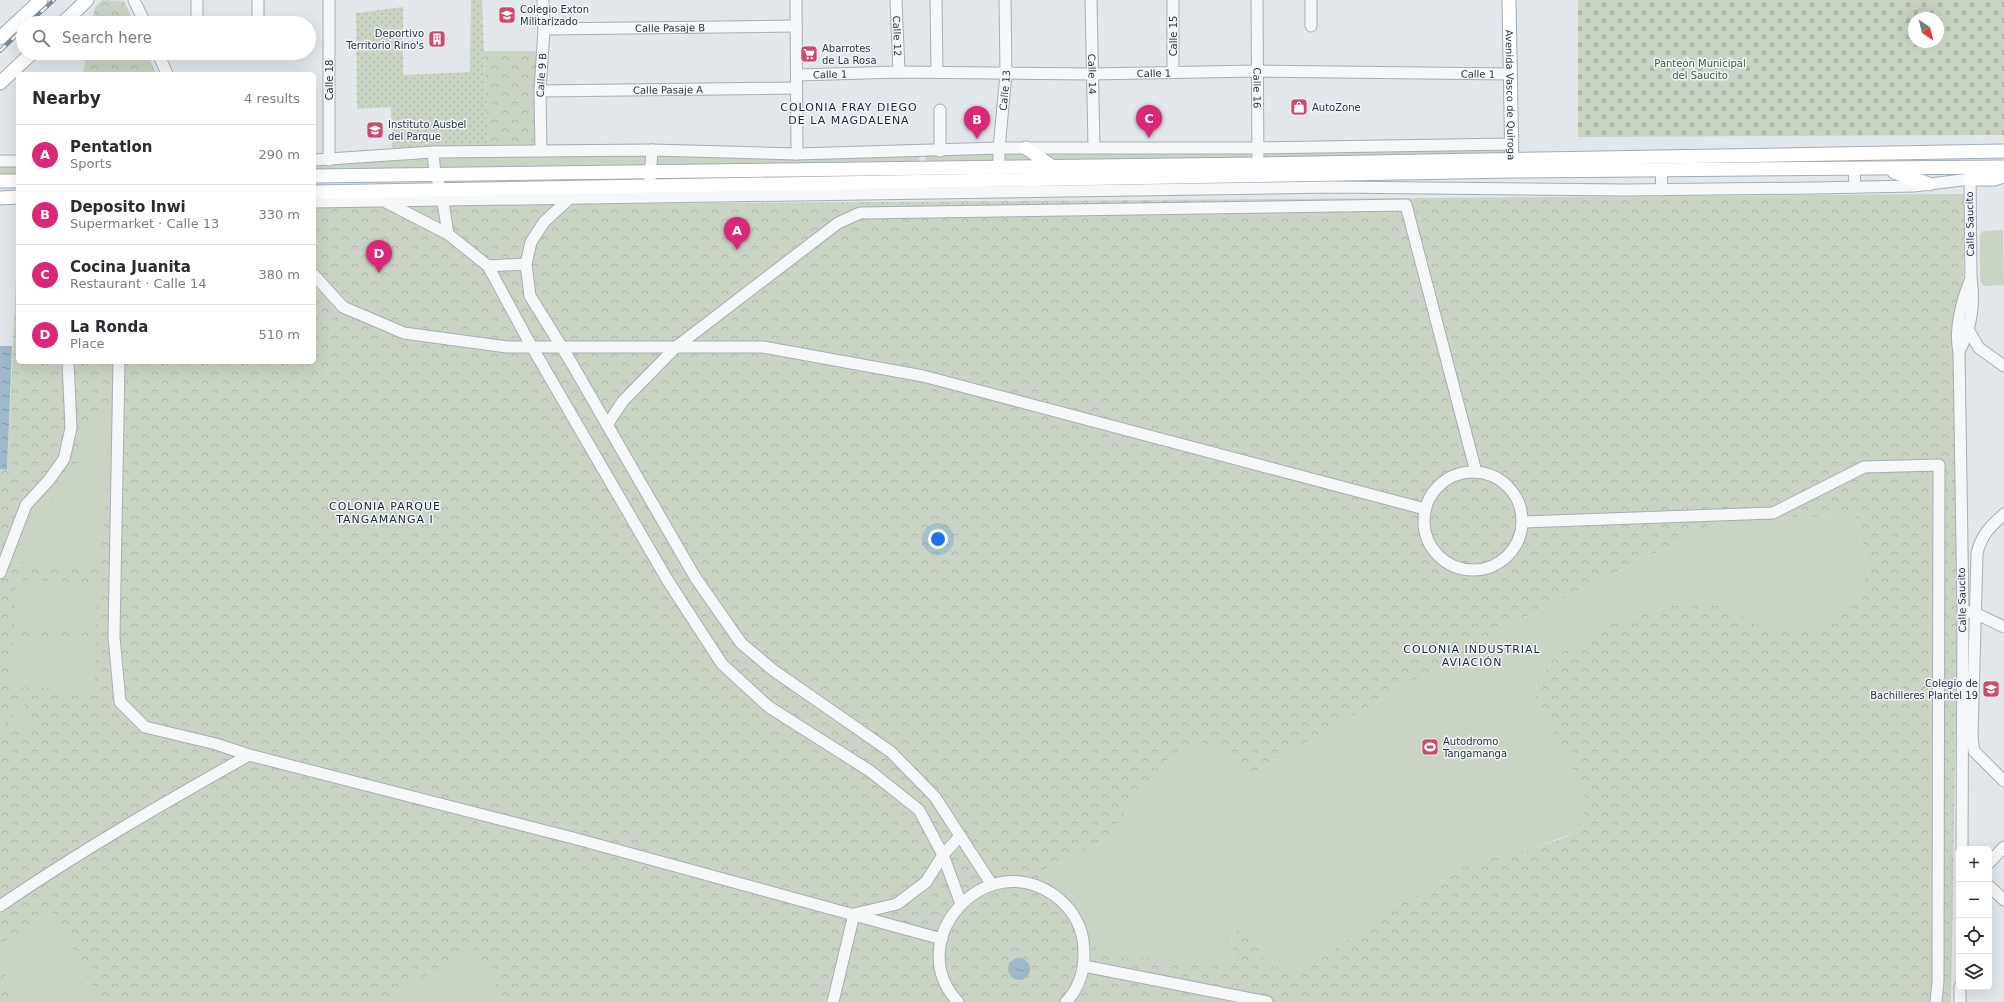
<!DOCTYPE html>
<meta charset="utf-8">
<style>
body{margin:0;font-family:"DejaVu Sans",sans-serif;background:#f2f2f3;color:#2b2b33}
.controls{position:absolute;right:12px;bottom:12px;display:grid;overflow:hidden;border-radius:6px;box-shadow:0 4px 16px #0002}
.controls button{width:36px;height:36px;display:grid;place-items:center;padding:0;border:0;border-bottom:1px solid #e1e1e2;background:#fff;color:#2b2b33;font:20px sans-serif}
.compass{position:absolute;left:1908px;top:12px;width:36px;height:36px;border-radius:50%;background:#fff;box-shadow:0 4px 16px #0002;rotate:145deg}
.you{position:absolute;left:938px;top:539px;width:14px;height:14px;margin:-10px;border:3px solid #fff;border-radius:50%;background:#1a73e8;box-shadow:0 0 0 6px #1a73e833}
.badge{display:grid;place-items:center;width:26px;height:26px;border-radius:50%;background:#db2777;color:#fff;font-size:13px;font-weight:700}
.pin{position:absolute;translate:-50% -33px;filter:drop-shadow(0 1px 2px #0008)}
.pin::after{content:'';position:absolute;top:21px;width:14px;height:12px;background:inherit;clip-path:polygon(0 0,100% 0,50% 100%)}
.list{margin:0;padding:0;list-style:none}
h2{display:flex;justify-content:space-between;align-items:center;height:52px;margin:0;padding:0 16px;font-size:17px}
h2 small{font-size:13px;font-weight:400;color:#7c7c81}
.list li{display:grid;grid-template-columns:26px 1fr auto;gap:12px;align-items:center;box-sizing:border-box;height:60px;padding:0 16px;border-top:1px solid #e1e1e2}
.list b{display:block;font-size:15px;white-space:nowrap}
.list p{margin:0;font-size:13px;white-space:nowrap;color:#7c7c81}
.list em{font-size:13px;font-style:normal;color:#7c7c81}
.icon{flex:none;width:22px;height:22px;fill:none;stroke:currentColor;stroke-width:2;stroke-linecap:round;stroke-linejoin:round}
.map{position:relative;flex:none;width:2004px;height:1002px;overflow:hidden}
.search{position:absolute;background:#fff;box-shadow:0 4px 16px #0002;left:16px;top:16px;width:300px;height:44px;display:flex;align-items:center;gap:10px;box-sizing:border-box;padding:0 14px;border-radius:22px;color:#7c7c81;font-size:15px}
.panel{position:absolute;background:#fff;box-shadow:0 4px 16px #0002;left:16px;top:72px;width:300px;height:292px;border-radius:6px}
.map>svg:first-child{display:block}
</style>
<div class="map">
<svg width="2004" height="1002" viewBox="0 0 2004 1002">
<defs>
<pattern id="grass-dots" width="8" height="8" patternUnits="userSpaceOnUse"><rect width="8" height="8" fill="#cad4c4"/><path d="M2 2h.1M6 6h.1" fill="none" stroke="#aeb7aa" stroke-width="1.8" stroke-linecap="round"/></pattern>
<pattern id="cemetery-stones" width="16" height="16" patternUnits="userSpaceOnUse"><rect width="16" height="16" fill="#cad4c4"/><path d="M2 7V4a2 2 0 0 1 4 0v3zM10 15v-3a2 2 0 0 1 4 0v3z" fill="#aeb7aa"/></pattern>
<pattern id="park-crowns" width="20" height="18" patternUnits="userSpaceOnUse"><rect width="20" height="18" fill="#cad4c4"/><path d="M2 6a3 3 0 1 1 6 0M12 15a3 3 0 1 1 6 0" fill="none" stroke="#aeb7aa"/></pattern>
<pattern id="water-ripples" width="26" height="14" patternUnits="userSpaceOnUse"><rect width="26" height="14" fill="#9eb8ca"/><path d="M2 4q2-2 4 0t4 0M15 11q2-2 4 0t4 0" fill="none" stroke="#8196a6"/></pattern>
</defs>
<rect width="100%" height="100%" fill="#e2e7eb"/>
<path fill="url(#grass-dots)" d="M471 0H482L488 149H392L391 107 357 109 356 13 403 7V75L470 72Z"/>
<path fill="url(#cemetery-stones)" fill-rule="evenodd" d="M1578 0H2004V135L1578 137ZM1914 18H1938V42H1914Z"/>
<path fill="url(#park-crowns)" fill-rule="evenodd" d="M102 0 124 1 134 23H92L95 7Z
M484 51H539V149H488Z
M86 53H147L156 74 112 73 83 74Z
M1965 194 1951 1002H0V469L7 470 18 237V362H314V206ZM1856 516 1868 566 1867 574 1852 604 1756 625 1728 606H1671L1608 624 1575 646 1556 655 1537 682 1535 698 1552 733 1565 754 1574 833 1558 840 1534 848 1470 863 1433 887 1389 910 1357 932 1254 923 1239 929 1231 938 1234 963 1043 871 1102 842 1172 754 1254 773 1525 617 1726 519Z"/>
<path fill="#cad4c4" d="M1507 146V155L1049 161 1036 151Z
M1002 151H1025L1039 161H1002Z
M920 152 919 162 654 167V154Z
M925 152H997L996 161 926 163Z
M651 153 648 167 438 170 437 155Z
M429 156 431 167 314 171V158Z
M18 160V176H0V161Z
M2003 230 2004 285 1984 286 1980 281V235L1983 231Z
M93 415H114L100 568H31L14 555 24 523 58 495 61 474 79 462C80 444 78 427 93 415Z
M1856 516 1868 566 1867 575 1852 604 1835 623 1799 629 1782 630 1756 625 1727 606H1671L1608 624 1575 646 1556 655 1537 682 1535 698 1577 777 1588 804 1574 833 1534 848 1470 863 1433 887 1389 910 1317 962 1297 970 1268 966 1251 937 1254 923 1239 929 1231 938 1234 964 1101 956 1043 871 1102 842 1172 754 1201 741 1254 773 1525 617 1726 519Z
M16 580 98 583 96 633 14 630Z
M13 637 96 640 94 690 11 687Z
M21 699 35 722 22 730 8 707Z
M0 715 12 735 0 741Z
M53 913 101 1002H20L0 967V944Z
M474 948 505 1002H379Z"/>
<path fill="url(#water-ripples)" d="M0 346H12L7 470 0 469Z
M1008 969a11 11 0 1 1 22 0a11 11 0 1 1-22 0Z"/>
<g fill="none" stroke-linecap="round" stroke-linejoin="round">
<g stroke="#a7aeb5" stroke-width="13">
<g id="minor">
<path d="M134 0 145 23"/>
<path d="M197 0V23"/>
<path d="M329 0V160"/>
<path d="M796 0 797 154"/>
<path id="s1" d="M896 0 899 72"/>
<path d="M936 0 937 72"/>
<path id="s2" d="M1091 0 1094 148"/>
<path d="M1173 0V72"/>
<path id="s3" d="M1257 0 1258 171"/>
<path d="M1311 0V26"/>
<path d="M258 23V0"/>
<path id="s4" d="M544 29 796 26"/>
<path d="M158 53 167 74"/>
<path id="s5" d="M797 75 899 72 1091 74 1257 71 1511 74"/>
<path id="s6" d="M540 91 796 88"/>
<path id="s7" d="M541 151 540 91 544 29 543 0"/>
<path d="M940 151V110"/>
<path d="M433 152 435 174 441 189 448 234"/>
<path d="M314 160 433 152 652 150 797 154 999 148H1257L1512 144"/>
<path d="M0 161H18"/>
<path d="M1854 168 1855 187"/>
<path d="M1661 170 1662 190"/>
<path id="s8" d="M999 174V148L1006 74 1005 0"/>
<path d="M650 179 652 150"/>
<path d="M571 197 544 222 531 242 526 264 530 296 568 357 695 577 741 643 773 670 891 752 935 797 992 885"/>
<path d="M314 202 1332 187 1625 190 1814 188 1914 186 1970 179"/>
<path d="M386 202 448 234 488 266 528 340 668 581 722 664 769 707 870 771 919 810 943 855 961 904"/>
<path d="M488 266 526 264"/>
<path d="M314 275 343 307 404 333 507 347H763L923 376 1425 509"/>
<path d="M1966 326 1979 348 2004 366"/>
<path d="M1959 351C1971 331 1975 302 1971 279L1970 172"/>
<path d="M119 362 114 637 120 702 145 727 216 744 249 755 573 838 942 939"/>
<path d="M607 425 623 401 676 347 838 223 860 213 1406 205 1476 472"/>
<circle cx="1473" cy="521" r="49"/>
<path d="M2004 514C1990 527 1982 534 1977 553L1972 737 1974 751 2004 781"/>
<path d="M1523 522 1773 513 1864 467 1939 465 1938 981 1936 1002"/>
<path d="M0 573 26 505 49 480 64 459 71 428 68 362"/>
<path d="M1969 612 1975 613 2004 627"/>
<path d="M1962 849 1963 612 1959 351C1954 332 1962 298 1971 279"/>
<path d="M1989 863 2004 847"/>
<path d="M1989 886 2004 900"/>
<path d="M0 906C80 851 164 803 249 755"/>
<path d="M1084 966 1267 1002"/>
<path d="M833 1002 854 914 897 904 926 882 943 855 960 836"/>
<path d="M958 1002C901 941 985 846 1054 895 1069 906 1080 922 1083 940 1086 962 1082 985 1066 1002"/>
<path d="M1960 1002V987"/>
</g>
</g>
<g stroke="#a2acb6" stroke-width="15">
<g id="major">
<path id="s9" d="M1509 0 1512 168"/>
<path d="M63 23 87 0"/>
<path d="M0 38 41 0"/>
<path d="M0 83 32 53"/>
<path d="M1026 148 1050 165"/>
<path d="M1894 172 1929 184"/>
<path d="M314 176 1258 164 2004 151"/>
<path d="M1970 179H1994L2004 176"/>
<path d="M0 181H18"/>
<path d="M314 192 1512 171 2004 167"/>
<path d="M0 198 18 197"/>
</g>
</g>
<use href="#minor" stroke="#f5f7f9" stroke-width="11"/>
<use href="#major" stroke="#fff" stroke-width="13"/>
<g stroke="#7c8894" stroke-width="4">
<path id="rail" d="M29 23 54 0
M0 51 23 29"/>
</g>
<use href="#rail" stroke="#f2f5f8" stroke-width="2.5" stroke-dasharray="8" stroke-linecap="butt"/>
</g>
<defs>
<g id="school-square" transform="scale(0.9)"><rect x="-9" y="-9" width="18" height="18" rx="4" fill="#ce496c" stroke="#f2f5f8"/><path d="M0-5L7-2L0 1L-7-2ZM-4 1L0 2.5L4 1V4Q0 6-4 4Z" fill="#fff"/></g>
<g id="building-square" transform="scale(0.9)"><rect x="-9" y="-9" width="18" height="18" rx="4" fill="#ce496c" stroke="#f2f5f8"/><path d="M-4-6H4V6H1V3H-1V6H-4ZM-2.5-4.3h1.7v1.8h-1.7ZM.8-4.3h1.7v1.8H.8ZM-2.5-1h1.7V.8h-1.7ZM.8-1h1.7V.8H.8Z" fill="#fff"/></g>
<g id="supermarket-square" transform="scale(0.9)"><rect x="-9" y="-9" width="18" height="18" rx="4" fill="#ce496c" stroke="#f2f5f8"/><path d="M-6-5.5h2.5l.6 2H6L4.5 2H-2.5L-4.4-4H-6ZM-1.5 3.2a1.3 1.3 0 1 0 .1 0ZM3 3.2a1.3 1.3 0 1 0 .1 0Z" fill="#fff"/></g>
<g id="shop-square" transform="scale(0.9)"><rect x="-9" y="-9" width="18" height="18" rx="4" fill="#ce496c" stroke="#f2f5f8"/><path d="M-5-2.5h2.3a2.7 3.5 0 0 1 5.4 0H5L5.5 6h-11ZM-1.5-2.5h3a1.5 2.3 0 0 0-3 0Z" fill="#fff"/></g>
<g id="stadium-square" transform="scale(0.9)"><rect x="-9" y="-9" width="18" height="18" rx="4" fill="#ce496c" stroke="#f2f5f8"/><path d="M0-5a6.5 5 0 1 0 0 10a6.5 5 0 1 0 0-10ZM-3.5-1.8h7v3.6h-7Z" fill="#fff"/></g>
</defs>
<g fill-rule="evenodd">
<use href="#school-square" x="507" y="15"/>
<use href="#building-square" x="437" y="39"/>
<use href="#supermarket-square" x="809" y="54"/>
<use href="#shop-square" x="1299" y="107"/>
<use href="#school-square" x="375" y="130"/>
<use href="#school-square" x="1991" y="689"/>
<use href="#stadium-square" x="1430" y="747"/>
</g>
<g text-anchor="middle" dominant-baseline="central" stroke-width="3" stroke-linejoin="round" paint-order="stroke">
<g font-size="10" fill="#2a3643" stroke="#f2f5f8" text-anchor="start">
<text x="520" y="9">Colegio Exton<tspan x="520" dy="12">Militarizado</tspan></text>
<text x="424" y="33" text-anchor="end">Deportivo<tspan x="424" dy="12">Territorio Rino's</tspan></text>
<text x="822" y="48">Abarrotes<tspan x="822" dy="12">de La Rosa</tspan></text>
<text x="1312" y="107">AutoZone</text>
<text x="388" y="124">Instituto Ausbel<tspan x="388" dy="12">del Parque</tspan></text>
<text x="1978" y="683" text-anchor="end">Colegio de<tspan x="1978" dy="12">Bachilleres Plantel 19</tspan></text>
<text x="1443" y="741">Autodromo<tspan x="1443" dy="12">Tangamanga</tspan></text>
</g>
<g font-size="10" fill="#2a3643" stroke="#f2f5f8">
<text stroke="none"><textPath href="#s4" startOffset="126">Calle Pasaje B</textPath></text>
<text stroke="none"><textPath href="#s1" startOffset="36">Calle 12</textPath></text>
<text transform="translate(1173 36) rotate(-90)">Calle 15</text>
<text stroke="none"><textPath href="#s5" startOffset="357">Calle 1</textPath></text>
<text stroke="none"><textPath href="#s5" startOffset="33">Calle 1</textPath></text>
<text stroke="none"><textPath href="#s2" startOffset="74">Calle 14</textPath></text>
<text stroke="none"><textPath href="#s5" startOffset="681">Calle 1</textPath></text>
<text stroke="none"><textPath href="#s7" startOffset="76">Calle 9 B</textPath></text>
<text transform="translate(329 80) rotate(-90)">Calle 18</text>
<text stroke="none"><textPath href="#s3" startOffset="88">Calle 16</textPath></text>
<text stroke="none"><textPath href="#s6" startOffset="128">Calle Pasaje A</textPath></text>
<text stroke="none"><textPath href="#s8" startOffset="84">Calle 13</textPath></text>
<text stroke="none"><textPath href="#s9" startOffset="95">Avenida Vasco de Quiroga</textPath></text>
<text transform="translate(1970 224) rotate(-91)">Calle Saucito</text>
<text transform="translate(1962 600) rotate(-91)">Calle Saucito</text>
</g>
<g font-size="10" fill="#435e38" stroke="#f2f5f8">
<text x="1700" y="63">Panteón Municipal<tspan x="1700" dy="12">del Saucito</tspan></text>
</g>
<g font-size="11" letter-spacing="1" fill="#1c2734" stroke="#f2f5f8">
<text x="849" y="107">COLONIA FRAY DIEGO<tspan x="849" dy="13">DE LA MAGDALENA</tspan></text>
<text x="385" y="506">COLONIA PARQUE<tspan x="385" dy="13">TANGAMANGA I</tspan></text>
<text x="1472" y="649">COLONIA INDUSTRIAL<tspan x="1472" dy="13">AVIACIÓN</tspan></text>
</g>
</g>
</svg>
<div class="controls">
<button>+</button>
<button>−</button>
<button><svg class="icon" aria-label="locate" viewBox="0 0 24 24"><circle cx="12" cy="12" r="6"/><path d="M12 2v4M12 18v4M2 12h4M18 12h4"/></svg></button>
<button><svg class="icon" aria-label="layers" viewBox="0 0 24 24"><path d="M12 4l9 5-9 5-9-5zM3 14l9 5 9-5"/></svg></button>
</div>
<svg class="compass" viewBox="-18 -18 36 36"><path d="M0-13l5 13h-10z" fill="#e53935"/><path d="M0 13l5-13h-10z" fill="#7c7c81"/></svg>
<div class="you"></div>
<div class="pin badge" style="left:737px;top:250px">A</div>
<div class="pin badge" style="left:977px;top:139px">B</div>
<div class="pin badge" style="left:1149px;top:138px">C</div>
<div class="pin badge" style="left:379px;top:273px">D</div>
<div class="search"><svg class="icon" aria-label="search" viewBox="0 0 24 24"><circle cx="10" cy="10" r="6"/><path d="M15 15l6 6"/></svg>Search here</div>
<section class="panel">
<h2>Nearby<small>4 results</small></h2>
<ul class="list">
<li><span class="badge">A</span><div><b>Pentatlon</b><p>Sports</p></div><em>290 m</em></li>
<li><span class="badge">B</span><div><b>Deposito Inwi</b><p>Supermarket · Calle 13</p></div><em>330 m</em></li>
<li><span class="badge">C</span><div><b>Cocina Juanita</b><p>Restaurant · Calle 14</p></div><em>380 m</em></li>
<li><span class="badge">D</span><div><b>La Ronda</b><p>Place</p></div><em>510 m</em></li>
</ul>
</section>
</div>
